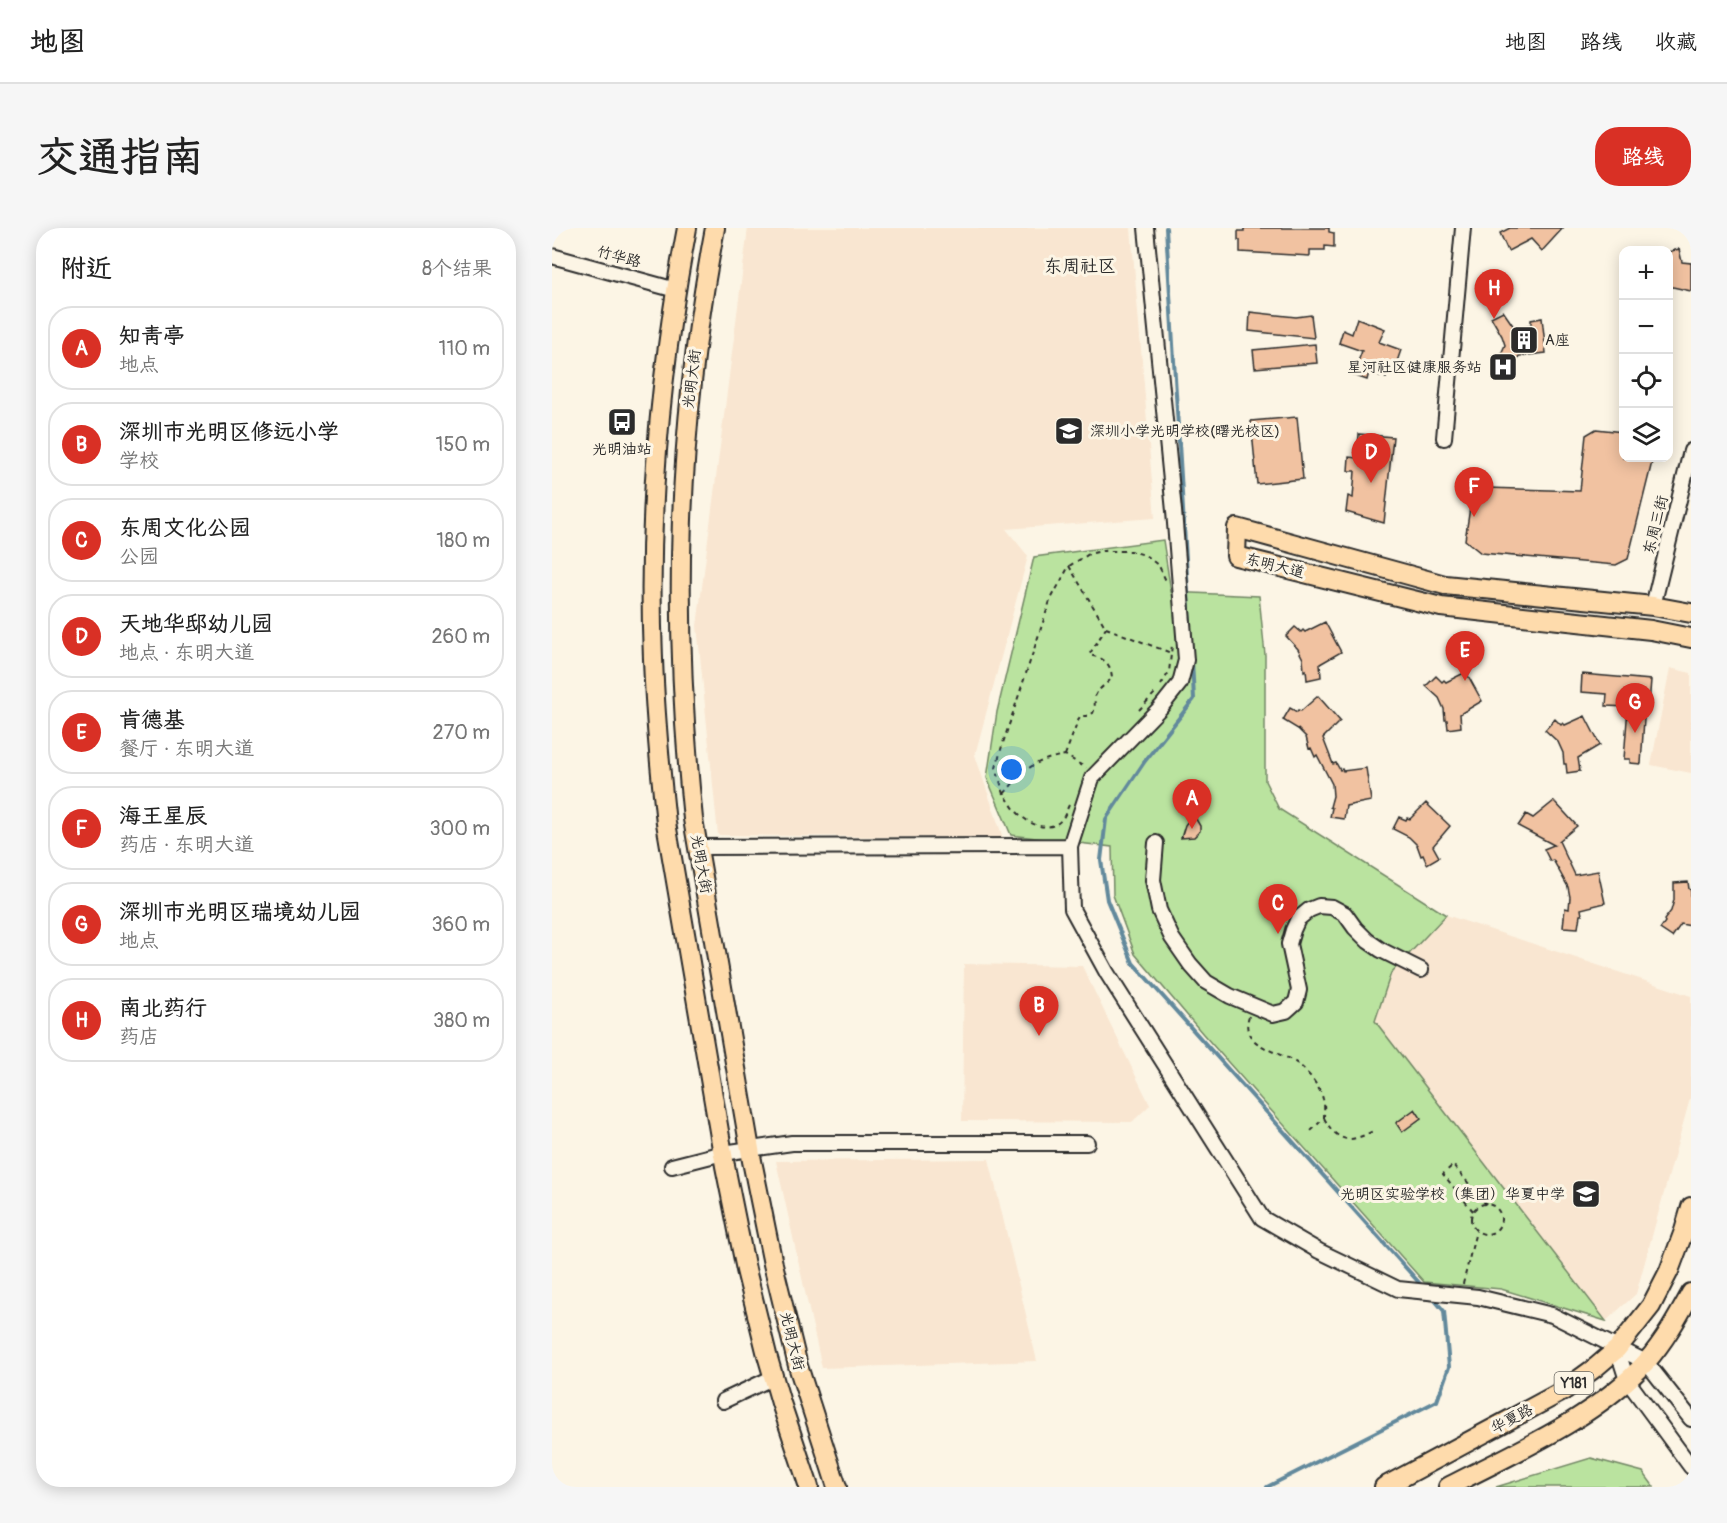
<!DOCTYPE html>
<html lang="zh">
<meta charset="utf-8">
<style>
body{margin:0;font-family:Pangolin,"LXGW WenKai TC",sans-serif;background:#f6f6f6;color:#222}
.controls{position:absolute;right:18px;top:18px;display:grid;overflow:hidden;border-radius:12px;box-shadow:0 3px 15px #0003}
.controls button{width:54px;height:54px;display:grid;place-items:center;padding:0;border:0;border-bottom:2px solid #e0e0e0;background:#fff;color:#222;font:30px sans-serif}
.you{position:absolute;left:460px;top:542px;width:21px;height:21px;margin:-15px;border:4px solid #fff;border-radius:50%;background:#1a73e8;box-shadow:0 0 0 9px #1a73e833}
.badge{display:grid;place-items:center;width:39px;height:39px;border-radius:50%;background:#d93025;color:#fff;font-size:20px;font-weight:700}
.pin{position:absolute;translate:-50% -50px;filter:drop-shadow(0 2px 3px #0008)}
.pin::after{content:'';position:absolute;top:32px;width:21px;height:18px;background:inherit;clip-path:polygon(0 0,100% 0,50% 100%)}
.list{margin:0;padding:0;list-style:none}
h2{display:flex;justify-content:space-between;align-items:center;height:78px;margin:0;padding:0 24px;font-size:26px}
h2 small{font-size:20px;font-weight:400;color:#767676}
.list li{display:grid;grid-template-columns:39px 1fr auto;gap:18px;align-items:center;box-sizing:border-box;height:84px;margin:0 12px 12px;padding:0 12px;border:2px solid #e0e0e0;border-radius:24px}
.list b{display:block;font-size:22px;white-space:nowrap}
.list p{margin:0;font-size:20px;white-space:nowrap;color:#767676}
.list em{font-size:20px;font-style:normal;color:#767676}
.icon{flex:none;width:33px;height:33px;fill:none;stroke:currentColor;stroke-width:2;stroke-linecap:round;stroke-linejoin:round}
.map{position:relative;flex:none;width:1139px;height:1259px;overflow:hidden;border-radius:24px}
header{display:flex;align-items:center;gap:36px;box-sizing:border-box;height:84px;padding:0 30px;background:#fff;border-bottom:2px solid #e0e0e0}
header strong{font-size:28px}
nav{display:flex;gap:33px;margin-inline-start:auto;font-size:21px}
.intro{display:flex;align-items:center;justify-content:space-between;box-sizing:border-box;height:144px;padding:0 36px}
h1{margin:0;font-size:42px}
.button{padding:15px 27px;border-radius:24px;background:#d93025;color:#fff;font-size:21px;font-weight:700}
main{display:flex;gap:36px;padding:0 36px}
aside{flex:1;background:#fff;border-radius:24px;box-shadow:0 3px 15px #0003}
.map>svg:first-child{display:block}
</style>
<header>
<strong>地图</strong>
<nav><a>地图</a><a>路线</a><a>收藏</a></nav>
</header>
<div class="intro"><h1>交通指南</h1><a class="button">路线</a></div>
<main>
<aside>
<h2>附近<small>8个结果</small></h2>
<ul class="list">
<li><span class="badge">A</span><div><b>知青亭</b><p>地点</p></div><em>110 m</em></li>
<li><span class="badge">B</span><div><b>深圳市光明区修远小学</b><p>学校</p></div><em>150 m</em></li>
<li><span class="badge">C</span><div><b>东周文化公园</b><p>公园</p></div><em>180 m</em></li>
<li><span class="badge">D</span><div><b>天地华邸幼儿园</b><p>地点 · 东明大道</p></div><em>260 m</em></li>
<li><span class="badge">E</span><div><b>肯德基</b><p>餐厅 · 东明大道</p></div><em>270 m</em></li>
<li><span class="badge">F</span><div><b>海王星辰</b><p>药店 · 东明大道</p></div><em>300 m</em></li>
<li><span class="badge">G</span><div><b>深圳市光明区瑞境幼儿园</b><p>地点</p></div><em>360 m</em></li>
<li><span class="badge">H</span><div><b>南北药行</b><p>药店</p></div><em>380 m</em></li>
</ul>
</aside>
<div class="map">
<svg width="1139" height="1259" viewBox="0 0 1139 1259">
<rect width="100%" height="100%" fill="#fcf5e5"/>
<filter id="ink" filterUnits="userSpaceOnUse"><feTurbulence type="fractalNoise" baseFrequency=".0167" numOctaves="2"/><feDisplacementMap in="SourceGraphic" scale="12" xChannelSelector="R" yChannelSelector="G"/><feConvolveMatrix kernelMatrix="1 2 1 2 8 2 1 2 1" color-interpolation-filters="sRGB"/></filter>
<g filter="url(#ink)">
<path fill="#f9e6d1" d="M196 0H579L603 290 454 301 476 328 423 527 451 610 166 607 145 398Z
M1118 440 1139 445V545L1099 537Z
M894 687 1139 768V867L1084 1066 1054 1093 823 793 839 745Z
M412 736 530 738 598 877 580 894 410 893Z
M437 931 485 1133 270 1140 224 933Z"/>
<path fill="#bae39f" stroke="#728765" stroke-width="1.5" d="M611 312 619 364 707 368 713 427V553L727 581 894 687 839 745 823 793 1054 1093 949 1061 872 1054 651 806 583 726 561 667 560 619 459 607 435 550 445 484 482 329Z
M1039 1230 1091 1244 1102 1259H944Z"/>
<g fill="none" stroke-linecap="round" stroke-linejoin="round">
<path stroke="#62899c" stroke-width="4" d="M614 0 638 398
M640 432 642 471 593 533 554 591 549 632 555 672 581 735 871 1059
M715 1259 885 1173 897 1139 892 1083 880 1069"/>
</g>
<path fill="#f1c2a1" stroke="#2b2b2b" stroke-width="1.5" d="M692 0H777V4L782 5V19L773 18V22H758V28L688 24V12H686V3H692Z
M958 0H1011L990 23 979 11 956 23 948 5Z
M1127 21 1130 34 1139 35V63L1116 58V24Z
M951 83 962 99 979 97V92L990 90 994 125 967 128 961 141 945 135 953 117 950 108 939 89Z
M698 84 744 89 759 87 762 110 697 103Z
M805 90 833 101 827 114 849 122 841 145 836 143 834 150 817 144 815 152 801 147 810 123 787 115 791 102 800 106Z
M763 116 765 135 703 140 701 122Z
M745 189 751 251 705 256 699 193Z
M1044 201 1071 204V230H1101L1076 331 1064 337 929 325 913 312 920 267 936 260 1028 263 1034 207Z
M807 206 841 209 832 295 794 284 796 268 801 270 803 243H796L797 229 805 230Z
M773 394 789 424 768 436 769 449 755 452 754 442 752 443 751 431 746 421 734 408 743 399 749 404 751 402 753 404Z
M914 444 930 473 908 486 909 499 896 501 895 492H893L892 481 887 470 874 458 884 448 890 454 892 452 894 454Z
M1030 446 1099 452 1097 477 1093 476 1089 536 1078 535V531H1072L1076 479 1054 478 1055 466 1029 464Z
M766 468 788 493 771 510 781 536 784 535 788 542 790 541 791 543 814 540 819 573 794 578 792 591 778 589 780 580 778 579 781 568 780 556 765 527 763 529 759 520 757 521 754 509 746 501 731 492 738 480 745 484 746 482 749 483Z
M1033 488 1048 517 1026 530 1028 543 1015 545 1014 536H1012L1011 525 1006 514 993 502 1003 491 1009 497 1011 495 1013 497Z
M1002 573 1025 598 1007 613 1023 647 1046 643 1053 675 1029 681 1030 687H1028L1026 700 1011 699 1013 680 1017 681 1018 669 1016 659 1001 632 998 633 992 621 1002 617 966 598 974 586 981 590Z
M874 575 898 598 881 618 887 629 875 636 871 627 869 628 865 617 857 609 841 601 847 589 854 592 855 590 858 591Z
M641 586 648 598V603L642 609 629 610 633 597Z
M1136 654 1137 661 1139 662V698L1129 696 1120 709 1108 701 1113 694 1112 692 1119 683 1122 672V655Z
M863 881 869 890 850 904 844 895Z"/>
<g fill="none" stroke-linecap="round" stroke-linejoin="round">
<g stroke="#2b2b2b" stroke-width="18">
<path id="minor" d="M594 0 622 283 634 432 628 455 609 479 540 550 518 618 520 681 555 745 710 990 767 1023 846 1061 926 1069 1000 1087 1094 1134 1139 1191
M0 28 124 62
M892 210 911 0
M1101 378 1139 223
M604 615 601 652 607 682 620 710 638 736 654 754 678 768 721 786 734 783 744 774 747 762 737 716 741 702 746 691 757 682 767 678 780 679 793 686 803 700 816 713 829 722 869 742
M146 619 518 618
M120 938 171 925 240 915H535
M1065 1121 1075 1152 1139 1239
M171 1173 222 1149"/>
</g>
<g stroke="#2b2b2b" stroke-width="22">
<path id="major" d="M135 0C108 142 95 287 101 431 103 486 108 540 114 595L173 938 194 1042 215 1127 229 1175 257 1259
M163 0C125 200 120 389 141 591L200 933 221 1036 246 1138 285 1259
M1139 385 1101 378 893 357 685 300 684 328 889 379 1099 402 1139 410
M832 1259 1011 1163 1044 1139 1065 1121 1099 1078 1117 1043 1132 1003 1139 979
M896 1259C963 1224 1042 1191 1094 1134 1112 1114 1126 1089 1139 1065"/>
</g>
<path stroke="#2b2b2b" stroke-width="2" stroke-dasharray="4.5 4.5" stroke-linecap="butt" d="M517 338 554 400 619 425
M609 457 617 444 620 417
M587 482 604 464
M513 527 528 488H534L541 485C544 479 542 476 543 469 544 462 555 456 560 450 559 435 552 430 537 427L554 400
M452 566 444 540 450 518 498 373 517 338 537 326 550 323H579L593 327 607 338 615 355
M517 577C515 581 513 587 511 590 499 606 478 597 467 586 461 581 457 572 452 566 473 541 480 533 513 527L534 540
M697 788C686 819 729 823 746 836 756 844 768 859 771 871 773 877 772 884 772 890L758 904
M772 890C786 916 799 915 823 902
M919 991a15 15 0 1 1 30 0a15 15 0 1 1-30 0Z
M921 983 891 946 901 937 934 976
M911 1056 924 1003"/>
<use href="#minor" stroke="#fcf5e5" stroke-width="14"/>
<use href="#major" stroke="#fedbac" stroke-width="18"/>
</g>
</g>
<defs>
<g id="building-square" transform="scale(1.5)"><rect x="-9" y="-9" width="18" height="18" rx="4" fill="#2b2b2b" stroke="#fcf5e5"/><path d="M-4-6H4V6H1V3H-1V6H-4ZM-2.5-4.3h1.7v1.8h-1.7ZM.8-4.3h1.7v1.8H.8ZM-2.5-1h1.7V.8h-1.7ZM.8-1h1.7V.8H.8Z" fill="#fff"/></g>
<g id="hospital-square" transform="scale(1.5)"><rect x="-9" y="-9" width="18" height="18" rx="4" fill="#2b2b2b" stroke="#fcf5e5"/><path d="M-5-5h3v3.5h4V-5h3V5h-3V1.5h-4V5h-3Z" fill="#fff"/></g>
<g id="bus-square" transform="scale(1.5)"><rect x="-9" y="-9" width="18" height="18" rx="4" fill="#2b2b2b" stroke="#fcf5e5"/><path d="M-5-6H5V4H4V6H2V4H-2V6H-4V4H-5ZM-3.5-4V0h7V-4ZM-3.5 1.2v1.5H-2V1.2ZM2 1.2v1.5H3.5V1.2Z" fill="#fff"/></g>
<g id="school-square" transform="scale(1.5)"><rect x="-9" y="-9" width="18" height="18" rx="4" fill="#2b2b2b" stroke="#fcf5e5"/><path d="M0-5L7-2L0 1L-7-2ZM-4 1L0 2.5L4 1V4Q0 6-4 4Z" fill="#fff"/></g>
</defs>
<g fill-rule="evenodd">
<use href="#building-square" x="972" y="112"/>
<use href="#hospital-square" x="951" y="139"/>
<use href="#bus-square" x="70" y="194"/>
<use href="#school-square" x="517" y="203"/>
<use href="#school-square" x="1034" y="966"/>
</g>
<g text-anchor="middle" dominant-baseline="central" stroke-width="6" stroke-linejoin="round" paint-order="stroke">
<rect fill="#fcf5e5" stroke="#6a6863" stroke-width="1.5" x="1002.5" y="1144" width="39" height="22" rx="4.5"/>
<g font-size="14" font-weight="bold" fill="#2b2b2b">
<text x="1022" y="1155">Y181</text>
</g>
<g font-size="15" fill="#2b2b2b" stroke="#fcf5e5">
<text transform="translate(67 29) rotate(15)">竹华路</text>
<text transform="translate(140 151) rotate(-83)">光明大街</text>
<text transform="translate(1104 297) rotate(-76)">东周三街</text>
<text transform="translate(723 338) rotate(14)">东明大道</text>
<text transform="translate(149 636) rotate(80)">光明大街</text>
<text transform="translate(240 1113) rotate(76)">光明大街</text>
<text transform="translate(960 1191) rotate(-28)">华夏路</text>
</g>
<g font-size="15" fill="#2b2b2b" stroke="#fcf5e5" text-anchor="start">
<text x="993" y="112">A座</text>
<text x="930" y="139" text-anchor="end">星河社区健康服务站</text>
<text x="538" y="203">深圳小学光明学校(曙光校区)</text>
<text x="70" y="221" text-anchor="middle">光明油站</text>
<text x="1013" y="966" text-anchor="end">光明区实验学校（集团）华夏中学</text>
</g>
<g font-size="18" fill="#2b2b2b" stroke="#fcf5e5">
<text x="528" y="38">东周社区</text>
</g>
</g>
</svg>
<div class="controls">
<button>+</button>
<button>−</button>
<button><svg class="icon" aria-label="locate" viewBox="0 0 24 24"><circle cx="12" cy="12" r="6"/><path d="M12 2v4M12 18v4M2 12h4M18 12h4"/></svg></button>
<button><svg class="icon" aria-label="layers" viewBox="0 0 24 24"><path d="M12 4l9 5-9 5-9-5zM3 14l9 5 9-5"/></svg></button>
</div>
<div class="you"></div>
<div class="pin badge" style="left:640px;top:601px">A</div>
<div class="pin badge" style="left:487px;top:808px">B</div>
<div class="pin badge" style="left:726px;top:706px">C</div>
<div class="pin badge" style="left:819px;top:255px">D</div>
<div class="pin badge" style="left:913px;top:453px">E</div>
<div class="pin badge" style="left:922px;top:289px">F</div>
<div class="pin badge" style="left:1083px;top:505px">G</div>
<div class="pin badge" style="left:942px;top:91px">H</div>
</div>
</main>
